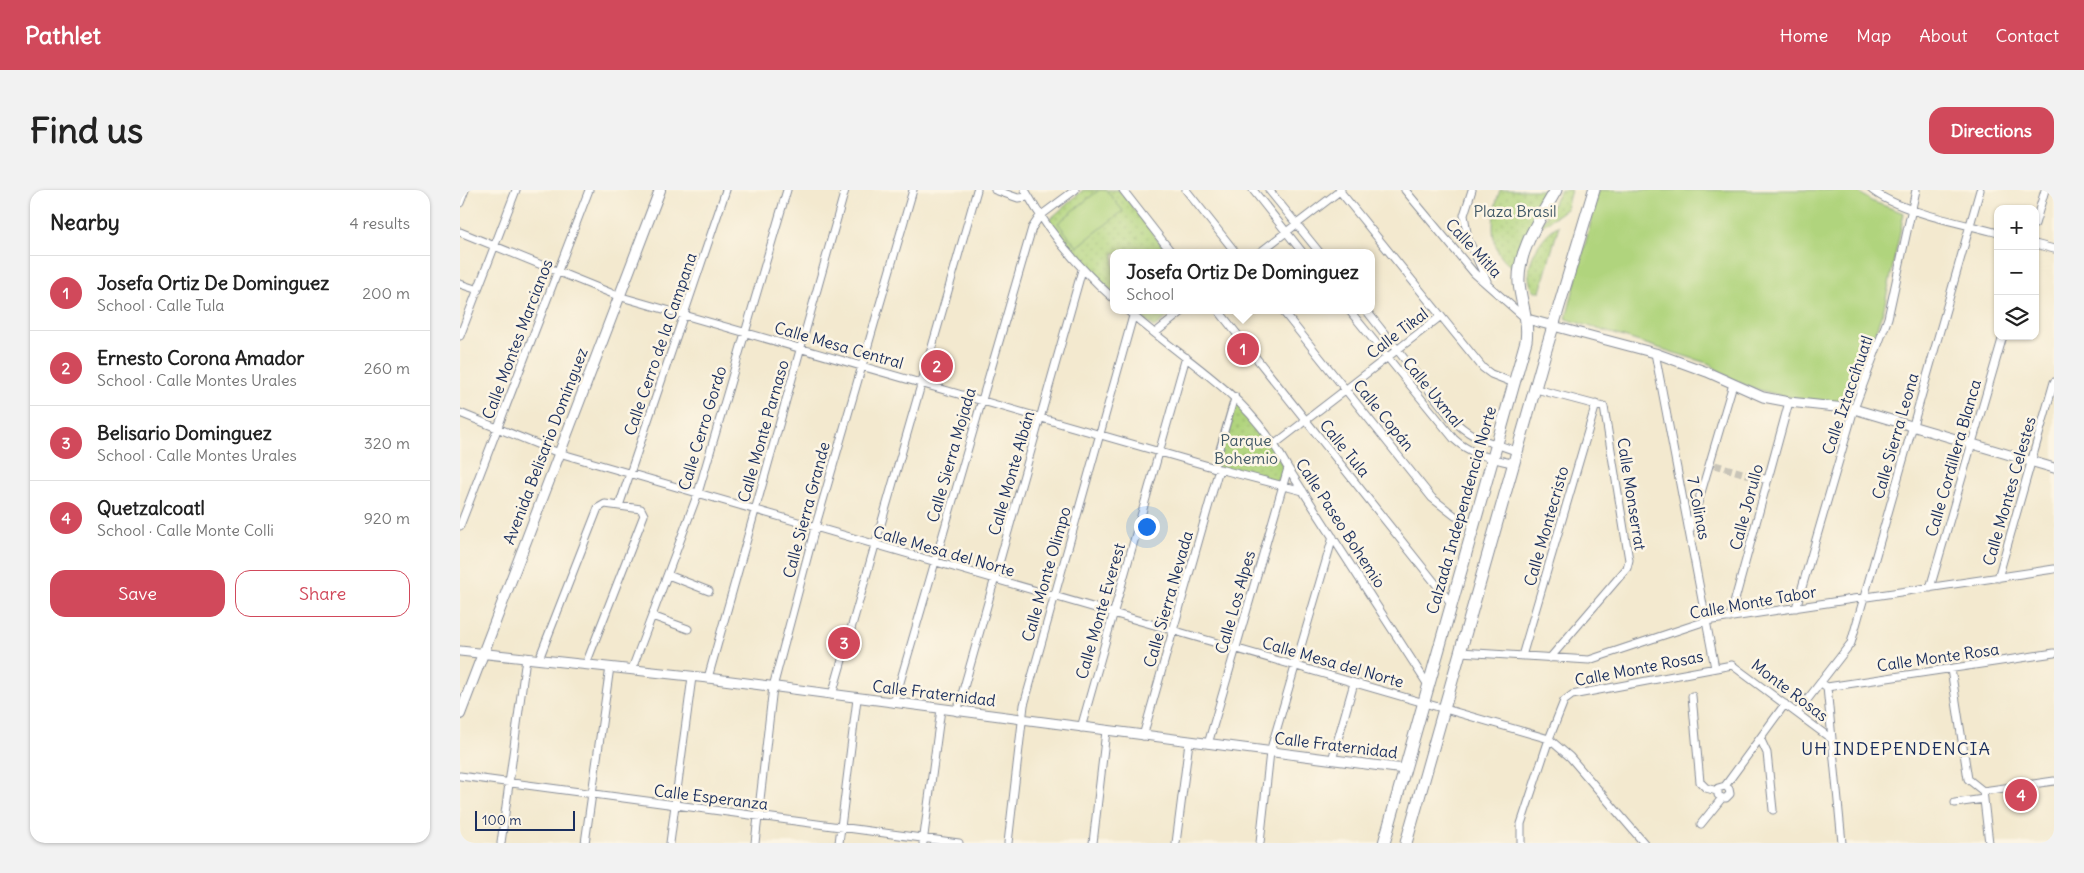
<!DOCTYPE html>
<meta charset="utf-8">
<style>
body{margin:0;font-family:Delius,sans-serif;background:#f2f2f2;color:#222}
.controls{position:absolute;right:15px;top:15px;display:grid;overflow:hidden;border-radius:10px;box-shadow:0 1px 4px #0004}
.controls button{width:45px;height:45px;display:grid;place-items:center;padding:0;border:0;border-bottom:1px solid #e0e0e0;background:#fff;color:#222;font:25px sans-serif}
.scale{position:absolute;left:15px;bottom:12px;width:100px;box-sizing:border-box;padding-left:5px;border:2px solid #1b2f5e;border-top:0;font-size:14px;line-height:18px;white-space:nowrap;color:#1b2f5e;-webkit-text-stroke:4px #fcf5e5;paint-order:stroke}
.you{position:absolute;left:686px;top:336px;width:18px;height:18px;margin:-12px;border:4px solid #fff;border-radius:50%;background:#1a73e8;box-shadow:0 0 0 8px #1a73e833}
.badge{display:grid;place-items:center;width:32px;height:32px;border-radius:50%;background:#d1495b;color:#fff;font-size:16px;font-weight:700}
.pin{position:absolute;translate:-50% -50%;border:2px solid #fff;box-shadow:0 1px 5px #0006}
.popup{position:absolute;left:650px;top:59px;width:265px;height:65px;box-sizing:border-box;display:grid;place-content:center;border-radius:10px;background:#fff;filter:drop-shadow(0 1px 4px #0005);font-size:16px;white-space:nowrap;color:#767676}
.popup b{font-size:19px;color:#222}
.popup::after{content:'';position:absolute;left:50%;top:100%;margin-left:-10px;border:10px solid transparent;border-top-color:#fff}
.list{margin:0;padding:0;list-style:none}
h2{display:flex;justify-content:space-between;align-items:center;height:65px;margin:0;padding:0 20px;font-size:21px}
h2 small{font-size:16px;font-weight:400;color:#767676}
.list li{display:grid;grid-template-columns:32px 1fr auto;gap:15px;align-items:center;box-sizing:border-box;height:75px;padding:0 20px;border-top:1px solid #e0e0e0}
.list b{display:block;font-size:19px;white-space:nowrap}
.list p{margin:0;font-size:16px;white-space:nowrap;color:#767676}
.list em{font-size:16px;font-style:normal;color:#767676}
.actions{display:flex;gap:10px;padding:15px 20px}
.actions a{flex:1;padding:11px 0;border:1px solid #d1495b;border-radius:15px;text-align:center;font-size:18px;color:#d1495b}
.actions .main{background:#d1495b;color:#fff}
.icon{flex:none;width:28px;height:28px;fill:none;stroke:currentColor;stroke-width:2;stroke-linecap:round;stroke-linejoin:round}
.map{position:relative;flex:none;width:1594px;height:653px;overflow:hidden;border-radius:15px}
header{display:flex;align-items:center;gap:30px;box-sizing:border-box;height:70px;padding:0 25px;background:#d1495b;color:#fff}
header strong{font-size:24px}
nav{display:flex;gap:28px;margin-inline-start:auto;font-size:18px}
.intro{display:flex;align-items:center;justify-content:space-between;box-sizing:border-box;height:120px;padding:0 30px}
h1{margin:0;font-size:35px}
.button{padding:12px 22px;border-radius:15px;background:#d1495b;color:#fff;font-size:18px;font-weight:700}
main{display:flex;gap:30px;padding:0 30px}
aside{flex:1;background:#fff;border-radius:15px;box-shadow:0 1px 4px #0004}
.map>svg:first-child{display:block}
</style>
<header>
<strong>Pathlet</strong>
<nav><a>Home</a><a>Map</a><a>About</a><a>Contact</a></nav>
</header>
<div class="intro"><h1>Find us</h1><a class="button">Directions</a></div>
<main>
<aside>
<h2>Nearby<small>4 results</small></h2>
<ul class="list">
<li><span class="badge">1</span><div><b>Josefa Ortiz De Dominguez</b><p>School · Calle Tula</p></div><em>200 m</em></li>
<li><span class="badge">2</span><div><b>Ernesto Corona Amador</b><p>School · Calle Montes Urales</p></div><em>260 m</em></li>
<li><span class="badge">3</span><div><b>Belisario Dominguez</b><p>School · Calle Montes Urales</p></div><em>320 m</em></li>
<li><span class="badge">4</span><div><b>Quetzalcoatl</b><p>School · Calle Monte Colli</p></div><em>920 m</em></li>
</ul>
<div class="actions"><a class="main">Save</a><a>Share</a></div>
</aside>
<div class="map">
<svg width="1594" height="653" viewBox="0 0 1594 653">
<defs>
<pattern id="grass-dots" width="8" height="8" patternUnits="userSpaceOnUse" patternTransform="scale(1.25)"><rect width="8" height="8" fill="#b0d47d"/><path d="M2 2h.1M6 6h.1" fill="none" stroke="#97b66e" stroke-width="1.8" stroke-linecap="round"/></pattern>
</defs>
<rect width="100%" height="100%" fill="#fcf5e5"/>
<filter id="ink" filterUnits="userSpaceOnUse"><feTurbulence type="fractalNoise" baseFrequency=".02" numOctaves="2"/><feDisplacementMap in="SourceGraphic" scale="10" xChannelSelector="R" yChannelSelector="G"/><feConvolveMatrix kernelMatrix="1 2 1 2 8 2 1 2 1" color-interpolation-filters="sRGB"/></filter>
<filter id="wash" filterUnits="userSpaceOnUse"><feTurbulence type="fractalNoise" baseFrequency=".0096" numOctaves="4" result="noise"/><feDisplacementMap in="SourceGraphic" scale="20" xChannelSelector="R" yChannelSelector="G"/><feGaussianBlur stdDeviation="1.12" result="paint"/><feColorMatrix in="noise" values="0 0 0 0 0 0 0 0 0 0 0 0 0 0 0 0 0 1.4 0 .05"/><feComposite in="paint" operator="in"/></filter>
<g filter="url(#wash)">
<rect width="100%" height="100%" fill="#f3e9cf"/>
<path fill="url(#grass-dots)" stroke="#66826e" d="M623 0H659L708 63H654V103L625 77 589 30Z
M1040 0H1090L1056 79C1026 65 1031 26 1040 0Z
M1101 0H1111L1106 19 1079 38Z
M1099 35 1080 102 1074 101C1059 81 1080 45 1099 35Z
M673 120H717L694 137Z
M776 209 799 236 825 280 818 291H808L756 276Z"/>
<path fill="#b0d47d" stroke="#66826e" d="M639 0H646L663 21 617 57 598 33Z
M1139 0H1396L1411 11 1444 23 1424 118 1389 215C1342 209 1287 206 1250 174L1106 129Z"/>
</g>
<g filter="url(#ink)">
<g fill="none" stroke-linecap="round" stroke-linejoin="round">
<path stroke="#c8c4b8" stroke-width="7" stroke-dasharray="7 3.5" stroke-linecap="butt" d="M1255 275 1300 288"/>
<g stroke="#878c96" stroke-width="8">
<path id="pedestrian" d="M754 278 775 206"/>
</g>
<g stroke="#878c96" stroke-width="9">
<path id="minor" d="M535 0 558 8 569 7
M565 0C588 42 619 78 654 109
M663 0 712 63
M726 0 776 63
M793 0 843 63
M809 0 860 63
M879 0 1023 178 1031 184 1054 193
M945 0 1014 83 1064 127
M1012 0 1004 25 1008 49 1027 91
M1412 0C1440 22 1501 33 1538 43
M0 13 5 0
M1575 34 1585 0
M0 42 158 106 759 279 843 301
M1575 54 1594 59
M799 63 881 0
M0 94 18 100
M667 120C729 176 786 200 828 278L968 495
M758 120 991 413
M822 120 972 308 995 326 1015 333
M889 120 994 249C1011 265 1032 268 1054 274
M906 120 991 228C1015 252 1028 250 1058 262
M695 143 724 120
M0 146 56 0
M1195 163 1255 478
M1076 199 1144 217 1169 370 1167 378 1090 468
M0 223 99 263 1089 549 1110 567 1184 653
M815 254 981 126
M1300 288 1308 290
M159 316 266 0
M0 336 129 0
M1230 340 1273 194
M208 385 249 401
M1538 388 1594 192
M1470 398 1543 146
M1336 418 1394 219 1428 128 1456 0
M192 426 228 439
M1270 428 1329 212
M1000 462 1129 470 1246 431 1594 379
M1062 466 1136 214
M79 469 138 318 145 314 181 319 184 325 126 474
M172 479 238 303 327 0
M1491 479 1508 589 1523 601 1529 653
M248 488 385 0
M1364 495 1367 497 1382 653
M1367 497 1594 463
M372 505 517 0
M1232 506 1240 592 1246 598 1257 601
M434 513 572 38 580 26 615 0
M497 522 622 80
M1337 523 1391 453 1520 0
M621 538 726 167
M683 546 759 279
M1300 548 1307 563 1313 620
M748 554 828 278
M872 570 894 493
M0 586 499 653
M1265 596 1269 599 1270 604 1266 608H1262L1258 605V598L1265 596 1325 514
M1523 601 1594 591
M1495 613 1524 609
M1241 634 1262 608
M41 653 66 468
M125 653 150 477
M210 653 232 487
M295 653 313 497 355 338 453 0
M379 653 397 509
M463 653 481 519
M548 653 564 515 673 126
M633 653 646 541
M716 653 729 552
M800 653 810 562 873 347
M1061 653V634L1089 549 1104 511 1112 505 1272 475 1370 548"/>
</g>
<g stroke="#878c96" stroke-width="11">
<path id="tertiary" d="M1067 129 1195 163 1247 182 1303 207 1329 212 1394 219 1594 278
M0 461 248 488 944 579"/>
</g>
<g stroke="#878c96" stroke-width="12">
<path id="secondary" d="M0 524 200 0"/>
</g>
<g stroke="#878c96" stroke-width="13">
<path id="primary" d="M924 653 1066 151C1069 130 1061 114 1059 93 1057 61 1081 27 1096 0
M946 653 1085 163 1134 0"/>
</g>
<use href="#pedestrian" stroke="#fff" stroke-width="5.5"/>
<use href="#minor" stroke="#fff" stroke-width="7"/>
<use href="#tertiary" stroke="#fff" stroke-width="9"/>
<use href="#secondary" stroke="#fff" stroke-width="10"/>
<use href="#primary" stroke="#fff" stroke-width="11"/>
</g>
</g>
<g text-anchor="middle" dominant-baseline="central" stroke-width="5" stroke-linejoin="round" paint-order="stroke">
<g font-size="16" fill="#405866" stroke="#fcf5e5">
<text x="1055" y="21">Plaza Brasil</text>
<text x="786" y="250">Parque<tspan x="786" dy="18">Bohemio</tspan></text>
</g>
<g font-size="16" fill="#1b2f5e" stroke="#fcf5e5">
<text transform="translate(1014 58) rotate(47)">Calle Mitla</text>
<text transform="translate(937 143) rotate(-37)">Calle Tikal</text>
<text transform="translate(57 149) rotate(-69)">Calle Montes Marcianos</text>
<text transform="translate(200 154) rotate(-71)">Calle Cerro de la Campana</text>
<text transform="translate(379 155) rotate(16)">Calle Mesa Central</text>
<text transform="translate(973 202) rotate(51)">Calle Uxmal</text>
<text transform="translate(1387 205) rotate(-71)">Calle Iztaccíhuatl</text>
<text transform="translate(924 225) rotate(51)">Calle Copán</text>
<text transform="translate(242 238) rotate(-73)">Calle Cerro Gordo</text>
<text transform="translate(303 241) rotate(-74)">Calle Monte Parnaso</text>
<text transform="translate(1435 246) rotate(-74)">Calle Sierra Leona</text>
<text transform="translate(85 256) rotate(-69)">Avenida Belisario Domínguez</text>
<text transform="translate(885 258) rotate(51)">Calle Tula</text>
<text transform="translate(491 265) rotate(-74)">Calle Sierra Mojada</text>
<text transform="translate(1493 268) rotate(-74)">Calle Cordillera Blanca</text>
<text transform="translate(551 283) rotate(-74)">Calle Monte Albán</text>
<text transform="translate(1549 301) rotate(-74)">Calle Montes Celestes</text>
<text transform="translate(1172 304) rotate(81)">Calle Monserrat</text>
<text transform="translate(1286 317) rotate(-75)">Calle Jorullo</text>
<text transform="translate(1239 318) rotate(79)">7 Colinas</text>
<text transform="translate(346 320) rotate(-75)">Calle Sierra Grande</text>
<text transform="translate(1001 320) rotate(-74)">Calzada Independencia Norte</text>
<text transform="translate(881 333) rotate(57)">Calle Paseo Bohemio</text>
<text transform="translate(1086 336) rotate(-74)">Calle Montecristo</text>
<text transform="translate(484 361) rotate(16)">Calle Mesa del Norte</text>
<text transform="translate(586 384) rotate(-74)">Calle Monte Olimpo</text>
<text transform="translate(708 409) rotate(-74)">Calle Sierra Nevada</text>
<text transform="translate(775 412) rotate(-74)">Calle Los Alpes</text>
<text transform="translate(1293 412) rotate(-10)">Calle Monte Tabor</text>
<text transform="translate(640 421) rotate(-74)">Calle Monte Everest</text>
<text transform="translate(1478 467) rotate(-8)">Calle Monte Rosa</text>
<text transform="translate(873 472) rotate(16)">Calle Mesa del Norte</text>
<text transform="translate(1179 478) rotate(-11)">Calle Monte Rosas</text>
<text transform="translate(1330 500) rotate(37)">Monte Rosas</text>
<text transform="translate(474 503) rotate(7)">Calle Fraternidad</text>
<text transform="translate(876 555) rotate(7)">Calle Fraternidad</text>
<text transform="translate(251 607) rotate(7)">Calle Esperanza</text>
</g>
<g font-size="18" letter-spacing="1" fill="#1b2f5e" stroke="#fcf5e5">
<text x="1436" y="558">UH INDEPENDENCIA</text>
</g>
</g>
</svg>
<div class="controls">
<button>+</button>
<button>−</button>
<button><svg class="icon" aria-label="layers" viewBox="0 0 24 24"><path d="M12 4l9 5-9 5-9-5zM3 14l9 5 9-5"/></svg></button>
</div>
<div class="scale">100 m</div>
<div class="you"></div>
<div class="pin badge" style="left:783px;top:159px">1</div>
<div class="popup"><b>Josefa Ortiz De Dominguez</b>School</div>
<div class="pin badge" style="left:477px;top:176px">2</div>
<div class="pin badge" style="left:384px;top:453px">3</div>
<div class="pin badge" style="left:1561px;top:605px">4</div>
</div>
</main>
